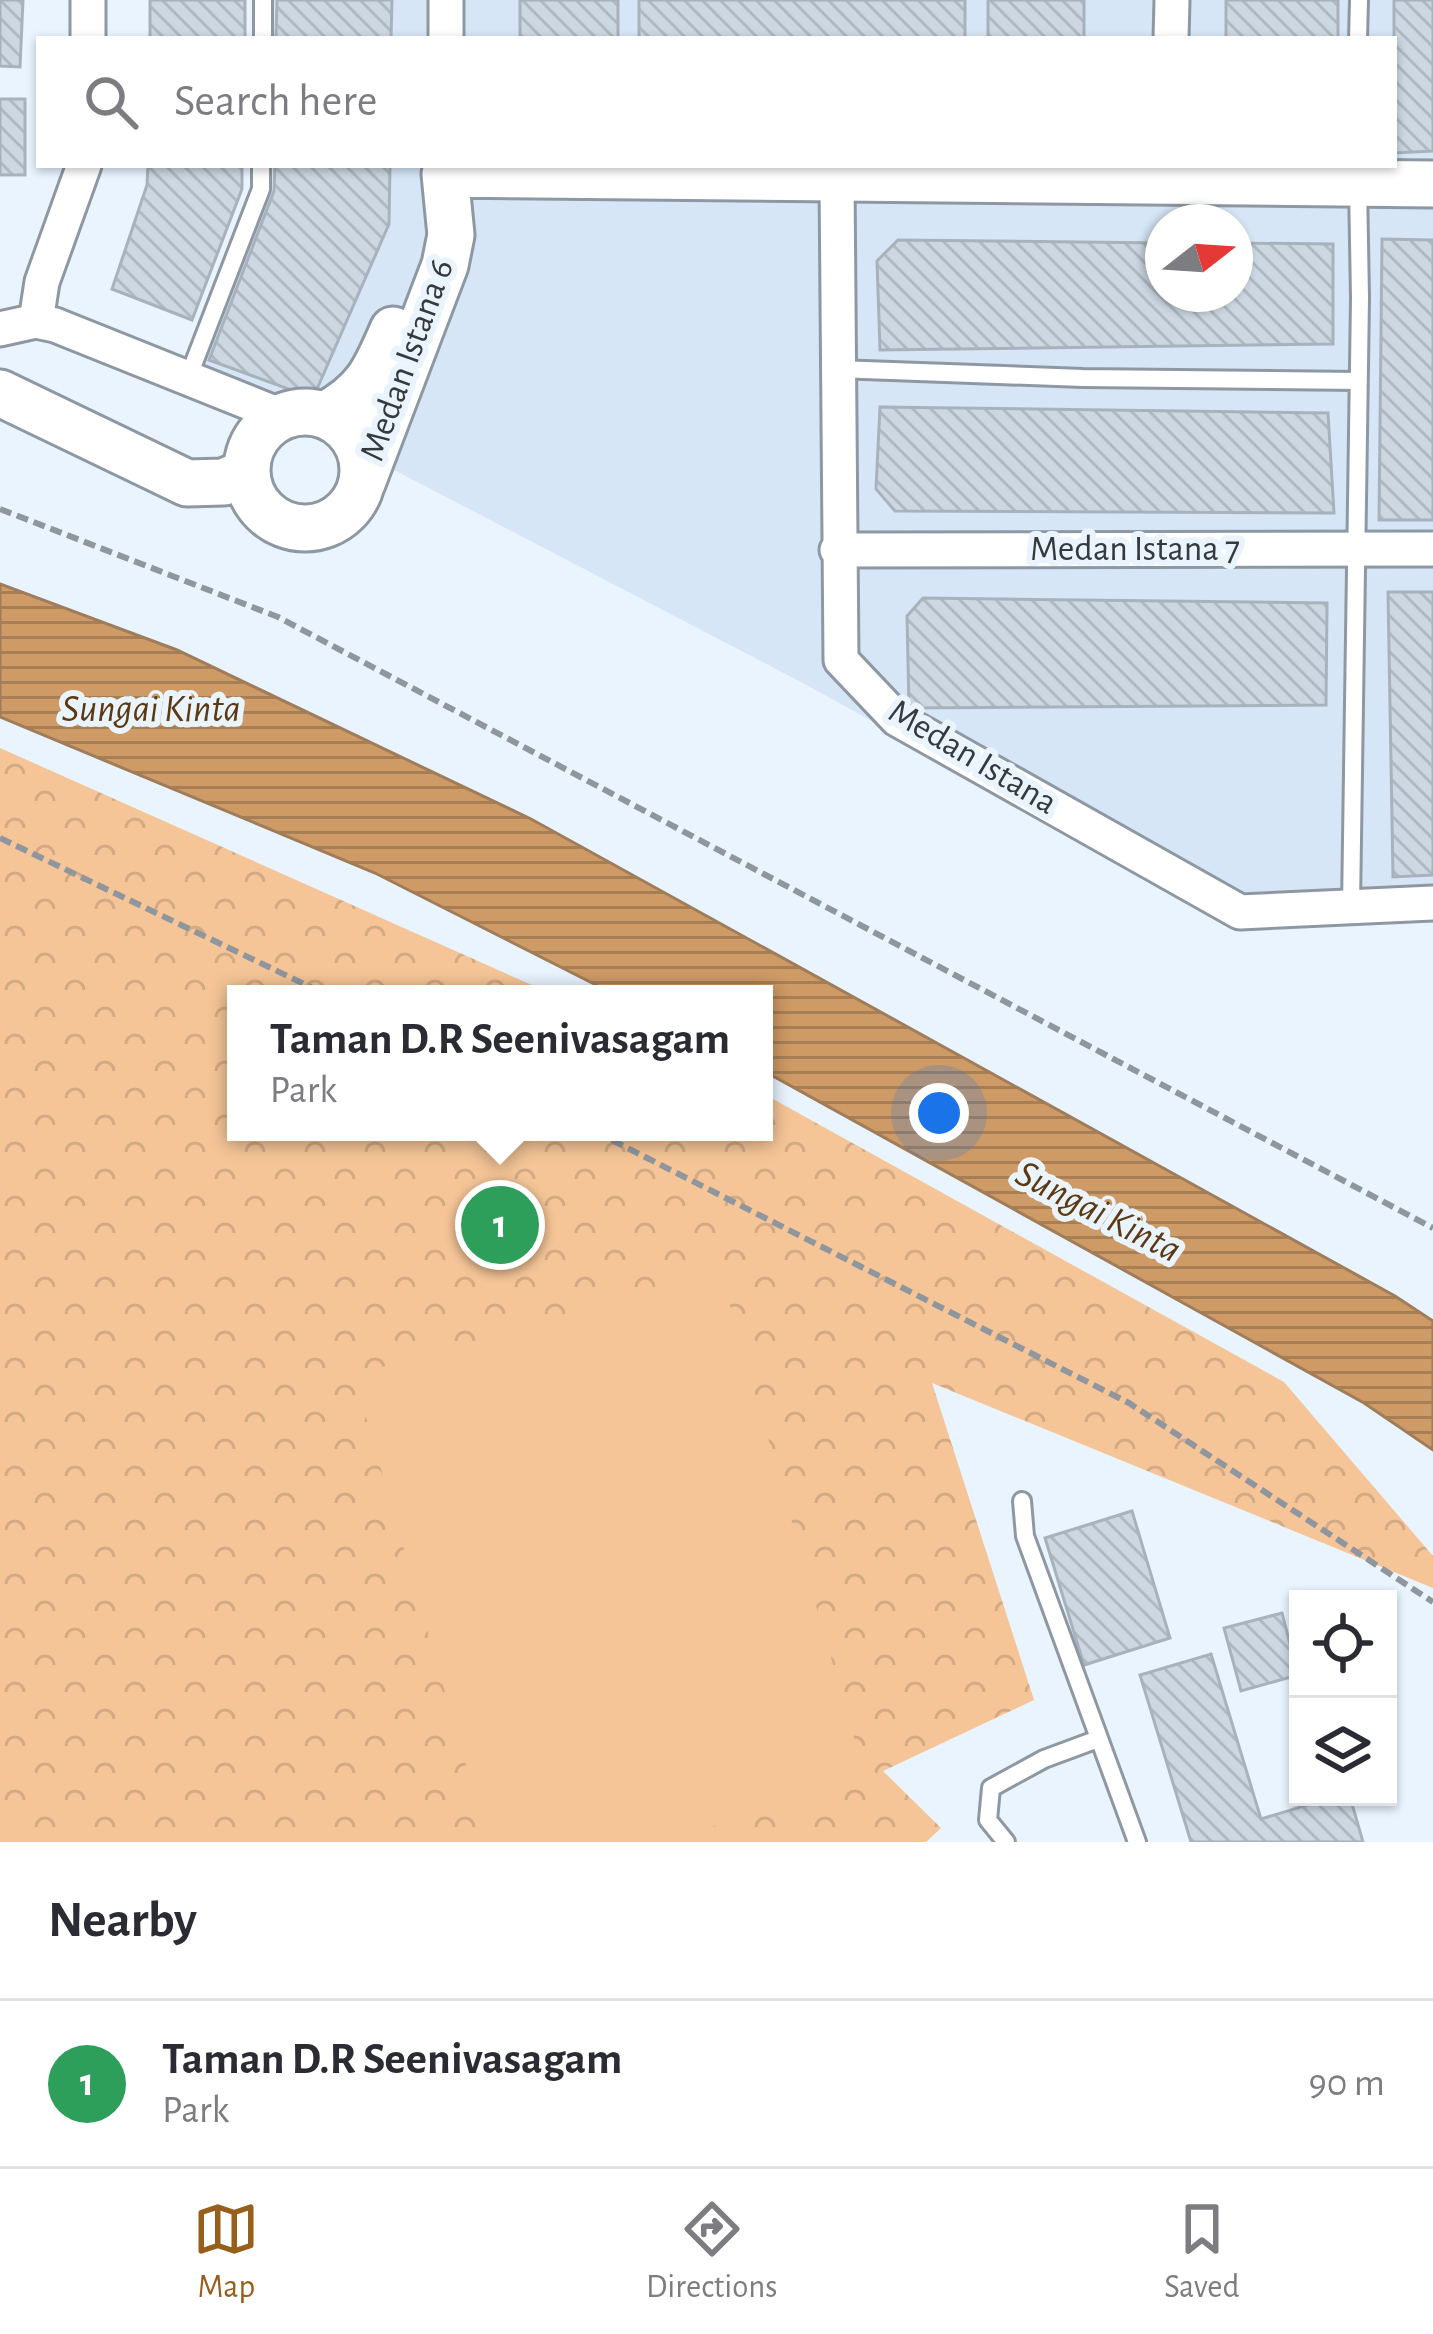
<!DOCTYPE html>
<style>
body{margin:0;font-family:"Alegreya Sans",sans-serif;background:#f2f2f3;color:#2b2b33}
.controls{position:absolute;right:36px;bottom:36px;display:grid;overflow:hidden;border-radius:0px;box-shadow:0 3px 9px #0004}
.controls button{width:108px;height:108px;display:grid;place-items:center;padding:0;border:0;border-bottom:3px solid #e1e1e2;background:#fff;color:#2b2b33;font:60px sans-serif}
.compass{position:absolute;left:1145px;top:204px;width:108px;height:108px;border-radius:50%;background:#fff;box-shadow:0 3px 9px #0004;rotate:73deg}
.you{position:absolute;left:939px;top:1113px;width:42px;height:42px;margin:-30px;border:9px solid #fff;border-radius:50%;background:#1a73e8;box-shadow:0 0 0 18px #1a73e833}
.badge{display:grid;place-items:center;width:78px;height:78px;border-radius:50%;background:#985e1c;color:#fff;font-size:39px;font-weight:700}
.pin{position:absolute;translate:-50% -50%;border:6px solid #fff;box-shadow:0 3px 12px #0006}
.popup{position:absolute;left:227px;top:985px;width:546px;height:156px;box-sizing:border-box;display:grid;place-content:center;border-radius:0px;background:#fff;filter:drop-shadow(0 3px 9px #0005);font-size:39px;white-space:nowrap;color:#7c7c81}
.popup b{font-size:45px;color:#2b2b33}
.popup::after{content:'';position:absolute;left:50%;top:100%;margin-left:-24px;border:24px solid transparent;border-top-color:#fff}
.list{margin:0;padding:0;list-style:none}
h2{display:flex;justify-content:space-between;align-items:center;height:156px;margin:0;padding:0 48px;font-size:51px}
h2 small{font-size:39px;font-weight:400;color:#7c7c81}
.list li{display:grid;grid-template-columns:78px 1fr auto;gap:36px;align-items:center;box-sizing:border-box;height:168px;padding:0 48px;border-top:3px solid #e1e1e2}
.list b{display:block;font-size:45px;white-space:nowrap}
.list p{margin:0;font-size:39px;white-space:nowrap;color:#7c7c81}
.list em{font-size:39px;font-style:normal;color:#7c7c81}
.icon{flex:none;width:66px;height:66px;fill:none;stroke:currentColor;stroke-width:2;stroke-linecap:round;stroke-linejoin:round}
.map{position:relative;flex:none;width:1433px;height:1842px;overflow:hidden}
.search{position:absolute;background:#fff;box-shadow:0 3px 9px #0004;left:36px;right:36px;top:36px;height:132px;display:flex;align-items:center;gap:30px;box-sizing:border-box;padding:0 42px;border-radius:0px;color:#7c7c81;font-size:45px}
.sheet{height:324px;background:#fff}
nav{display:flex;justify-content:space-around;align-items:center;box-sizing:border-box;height:168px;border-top:3px solid #e1e1e2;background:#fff;font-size:33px;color:#7c7c81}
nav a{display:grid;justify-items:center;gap:6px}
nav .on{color:#985e1c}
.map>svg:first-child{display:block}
</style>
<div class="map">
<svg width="1433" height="1842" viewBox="0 0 1433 1842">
<defs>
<pattern id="park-crowns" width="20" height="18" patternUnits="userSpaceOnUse" patternTransform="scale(3)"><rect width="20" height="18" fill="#f5c597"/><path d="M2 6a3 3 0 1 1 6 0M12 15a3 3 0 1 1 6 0" fill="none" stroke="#d3aa83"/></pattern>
<pattern id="water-rules" width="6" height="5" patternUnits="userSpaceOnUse" patternTransform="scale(3)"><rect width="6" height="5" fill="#ce9a66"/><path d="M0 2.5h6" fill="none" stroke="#a87f55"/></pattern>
<pattern id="building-back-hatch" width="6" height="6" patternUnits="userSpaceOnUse" patternTransform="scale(3)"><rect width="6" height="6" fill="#ccd7e1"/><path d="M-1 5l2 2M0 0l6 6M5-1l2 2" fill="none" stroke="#b0b9c2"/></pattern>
</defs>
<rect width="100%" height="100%" fill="#e9f4ff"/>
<path fill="#d6e6f6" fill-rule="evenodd" d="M271 0H1433V922L1244 926 801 682 398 472 186 381 265 165H1394V39H270ZM1163 222H1235V294H1163Z"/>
<path fill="url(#park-crowns)" d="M0 748 552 994H236V1132H764V1094L1284 1382 1433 1556V1588L932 1383 1034 1700 883 1771 941 1828 926 1842H0Z"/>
<path fill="#f5c597" d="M720 1271 867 1783 660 1842H488L354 1375Z"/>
<path fill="url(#water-rules)" stroke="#a07d5a" stroke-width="3" d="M0 584 177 650 531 819 1395 1296 1433 1321V1450L1364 1403 764 1071V994H614L375 873 0 717Z"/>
<path fill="url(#building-back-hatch)" stroke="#a8b2bc" stroke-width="3" d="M0 0H23L20 67 0 66Z
M150 0H245V39H150Z
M277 0H392L391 39H276Z
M520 0H618V39H520Z
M639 0H965V39H639Z
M988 0H1084V39H988Z
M1226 0H1338V39H1226Z
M1394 0H1433V151L1394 153Z
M0 99H25V175H0Z
M148 165H242V189L192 320 112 289 147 185Z
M275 165H390L389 224 313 398 209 360 274 191Z
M1382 239 1433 240V520H1379Z
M898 240 1163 243V294H1235V243L1333 244V344L880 350 877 261Z
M880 407 1328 413 1334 513 895 511 876 489Z
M1388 592H1433V875L1393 877Z
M923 598 1327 603 1326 705 909 708 907 616Z
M1132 1511 1170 1638 1084 1665 1045 1538Z
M1282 1613 1298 1675 1241 1691 1224 1628Z
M1211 1654 1261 1819 1334 1797H1350L1363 1842H1191L1140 1675Z"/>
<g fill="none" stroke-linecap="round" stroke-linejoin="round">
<g stroke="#8e98a2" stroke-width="22">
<path id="lane" d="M263 39V0
M1358 39 1359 0
M837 369 1083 378 1358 381
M188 378 261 189V165
M1351 907 1360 298 1358 184
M1022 1501 1025 1536 1137 1842
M1006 1842 988 1820 991 1788 1044 1759 1098 1739"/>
</g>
<g stroke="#8e98a2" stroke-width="39">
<path id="street" d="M88 39V0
M446 39V0
M1171 39 1172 0
M837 180 841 660 897 719 1240 912 1433 903
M36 321 42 282 84 165
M0 329 36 321 55 325 282 416
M837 550 1433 549"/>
</g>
<g stroke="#8e98a2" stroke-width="51">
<path id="secondary" d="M445 174 1433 184
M0 393 187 483 224 482 247 472
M247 470a58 58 0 1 1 116 0a58 58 0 1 1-116 0Z
M325 415C366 393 375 372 393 330
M362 483 445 265 451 235 445 174"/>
</g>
<path stroke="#8f969e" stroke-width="6" stroke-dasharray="12 6" stroke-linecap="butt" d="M0 509 278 617 1433 1228
M0 838 325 994
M596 1132 1129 1403 1433 1602"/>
<use href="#lane" stroke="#fff" stroke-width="16"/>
<use href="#street" stroke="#fff" stroke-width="33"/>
<use href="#secondary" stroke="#fff" stroke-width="45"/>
</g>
<g text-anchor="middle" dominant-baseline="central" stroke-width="12" stroke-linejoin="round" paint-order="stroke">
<g font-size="36" fill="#363a3e" stroke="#e9f4ff">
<text transform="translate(407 360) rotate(-70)">Medan Istana 6</text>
<text x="1135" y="549">Medan Istana 7</text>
<text transform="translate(973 757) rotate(31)">Medan Istana</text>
</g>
<g font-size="39" font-style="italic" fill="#5d3911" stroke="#e9f4ff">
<text x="151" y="709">Sungai Kinta</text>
<text transform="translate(1098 1212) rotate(27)">Sungai Kinta</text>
</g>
</g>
</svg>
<div class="controls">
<button><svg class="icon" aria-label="locate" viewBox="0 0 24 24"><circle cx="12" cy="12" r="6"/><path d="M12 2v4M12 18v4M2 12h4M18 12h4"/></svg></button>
<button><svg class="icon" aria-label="layers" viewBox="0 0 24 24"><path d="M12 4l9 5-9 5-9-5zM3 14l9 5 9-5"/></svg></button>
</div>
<svg class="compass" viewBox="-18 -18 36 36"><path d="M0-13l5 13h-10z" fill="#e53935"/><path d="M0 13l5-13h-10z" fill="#7c7c81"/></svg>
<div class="you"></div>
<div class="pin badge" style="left:500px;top:1225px;background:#2e9e5b">1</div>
<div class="popup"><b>Taman D.R Seenivasagam</b>Park</div>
<div class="search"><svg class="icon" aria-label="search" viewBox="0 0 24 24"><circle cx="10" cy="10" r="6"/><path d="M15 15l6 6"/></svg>Search here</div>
</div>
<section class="sheet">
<h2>Nearby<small></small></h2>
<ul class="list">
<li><span class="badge" style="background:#2e9e5b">1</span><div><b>Taman D.R Seenivasagam</b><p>Park</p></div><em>90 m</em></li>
</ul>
</section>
<nav>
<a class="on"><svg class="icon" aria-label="map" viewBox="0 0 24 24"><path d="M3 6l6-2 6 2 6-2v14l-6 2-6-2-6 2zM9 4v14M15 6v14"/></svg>Map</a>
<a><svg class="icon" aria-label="directions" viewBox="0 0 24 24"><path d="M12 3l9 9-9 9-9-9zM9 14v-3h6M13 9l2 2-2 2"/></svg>Directions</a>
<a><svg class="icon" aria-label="saved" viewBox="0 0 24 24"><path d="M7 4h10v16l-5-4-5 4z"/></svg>Saved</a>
</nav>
